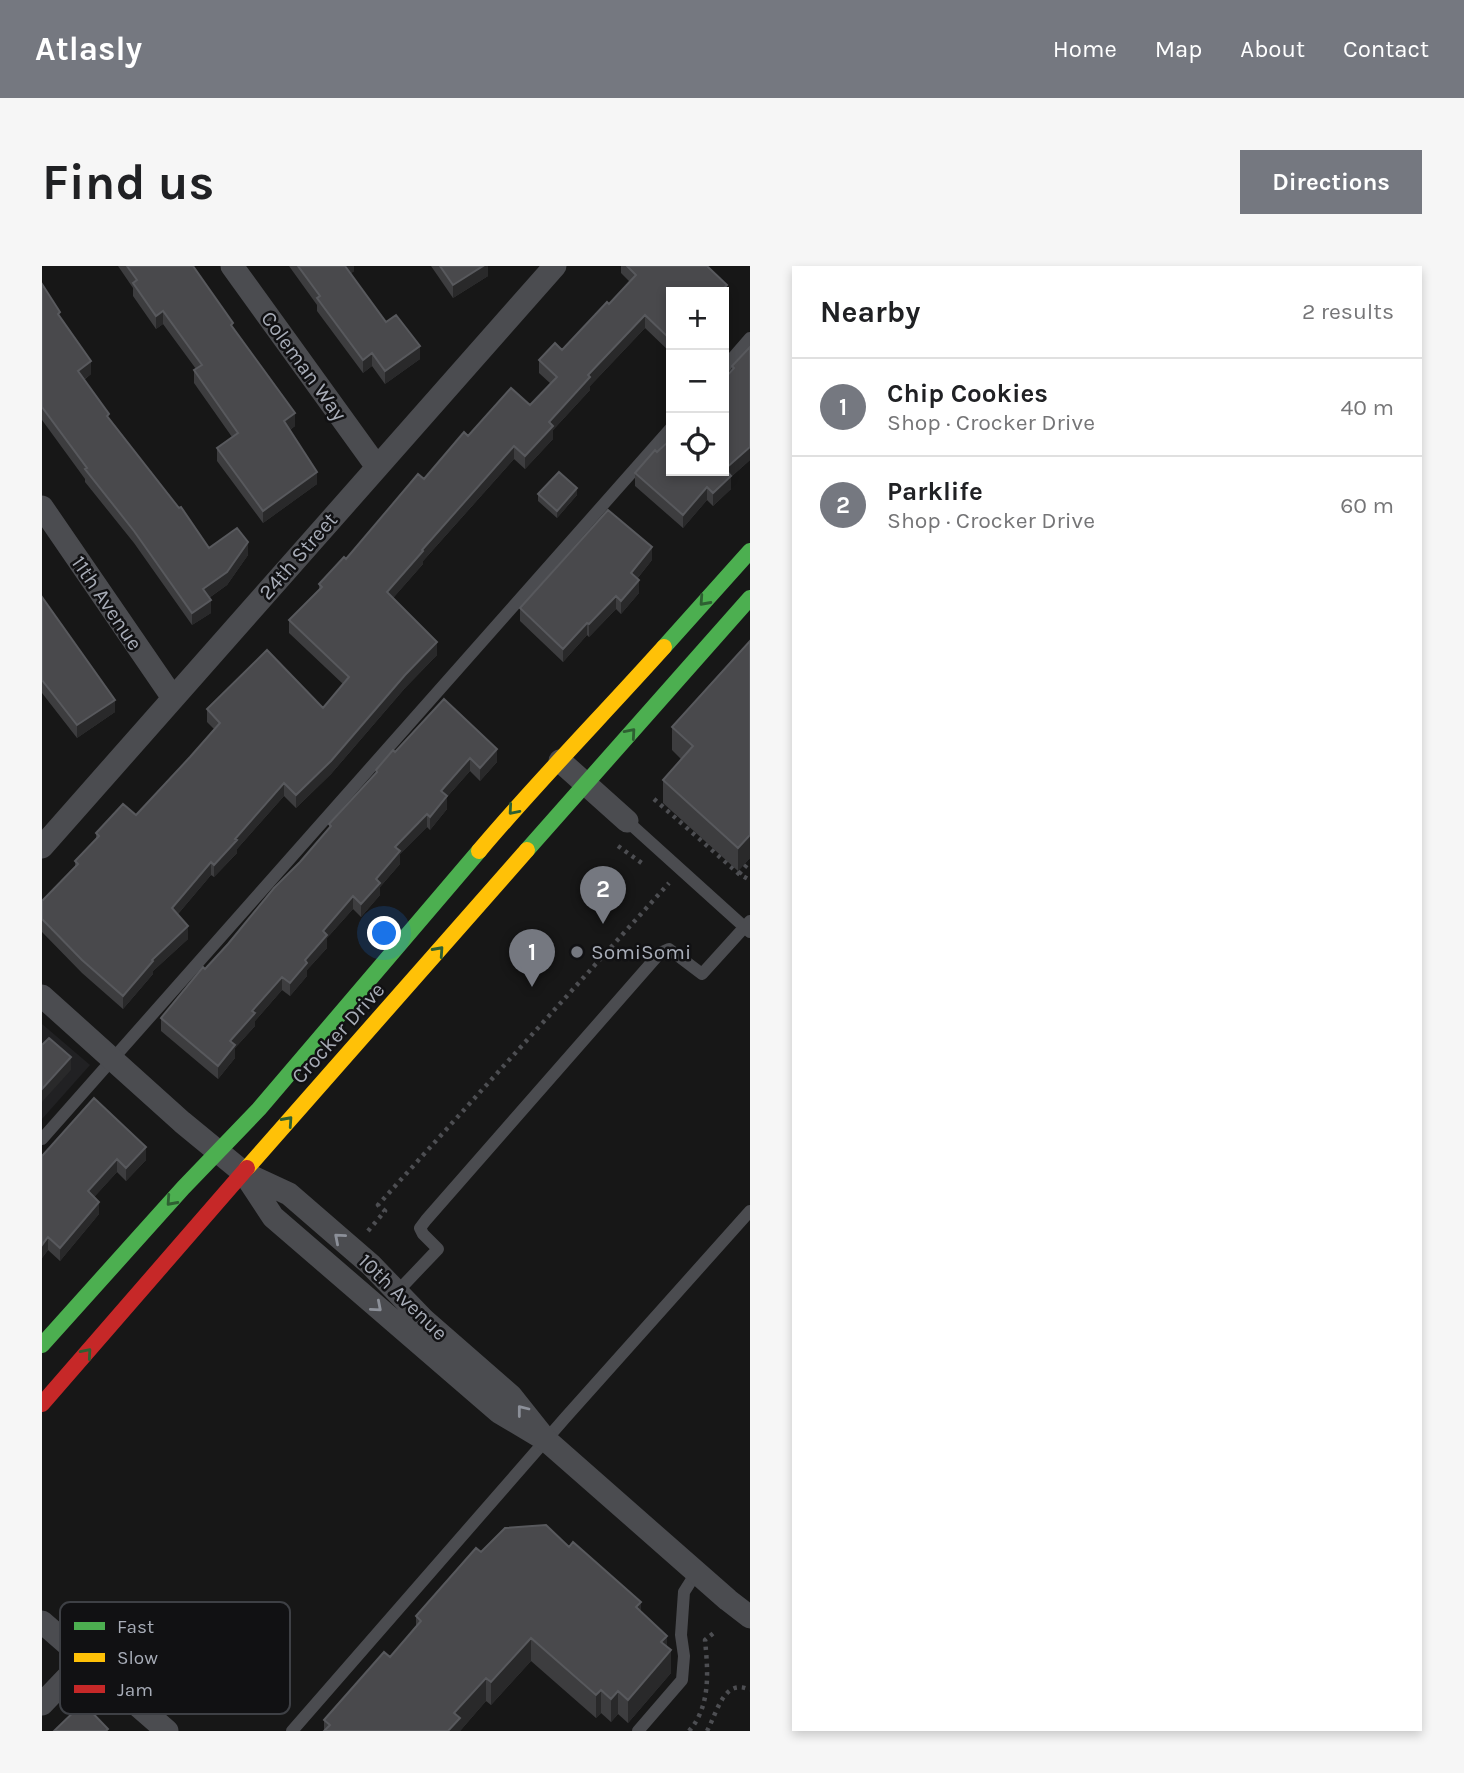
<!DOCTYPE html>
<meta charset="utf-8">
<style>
body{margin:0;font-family:Karla,sans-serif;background:#f6f6f6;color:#202124}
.controls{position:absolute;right:21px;top:21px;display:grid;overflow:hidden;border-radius:0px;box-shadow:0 4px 10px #0003}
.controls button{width:63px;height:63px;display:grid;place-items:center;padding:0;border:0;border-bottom:2px solid #e0e0e0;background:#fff;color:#202124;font:35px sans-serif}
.you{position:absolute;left:343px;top:668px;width:24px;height:24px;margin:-18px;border:5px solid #fff;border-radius:50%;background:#1a73e8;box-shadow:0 0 0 10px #1a73e833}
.badge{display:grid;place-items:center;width:46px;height:46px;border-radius:50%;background:#757880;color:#fff;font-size:23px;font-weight:700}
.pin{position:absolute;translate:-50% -58px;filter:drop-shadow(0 2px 4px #0008)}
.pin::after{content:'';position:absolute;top:37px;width:24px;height:21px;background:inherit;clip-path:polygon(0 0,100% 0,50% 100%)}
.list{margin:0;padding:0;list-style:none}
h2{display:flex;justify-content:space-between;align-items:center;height:91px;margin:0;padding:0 28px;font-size:30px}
h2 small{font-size:23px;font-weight:400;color:#757577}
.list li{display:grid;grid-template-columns:46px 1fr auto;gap:21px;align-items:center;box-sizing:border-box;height:98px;padding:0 28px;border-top:2px solid #e0e0e0}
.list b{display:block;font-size:26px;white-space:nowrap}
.list p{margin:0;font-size:23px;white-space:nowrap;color:#757577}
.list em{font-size:23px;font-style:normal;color:#757577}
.icon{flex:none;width:38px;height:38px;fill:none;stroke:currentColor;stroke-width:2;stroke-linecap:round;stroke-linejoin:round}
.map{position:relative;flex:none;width:708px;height:1465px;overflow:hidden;border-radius:0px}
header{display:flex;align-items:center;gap:42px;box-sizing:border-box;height:98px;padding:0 35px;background:#757880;color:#fff}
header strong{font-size:33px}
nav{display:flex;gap:38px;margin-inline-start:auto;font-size:24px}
.intro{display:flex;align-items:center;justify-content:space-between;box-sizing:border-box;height:168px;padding:0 42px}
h1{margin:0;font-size:49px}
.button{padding:18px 32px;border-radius:0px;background:#757880;color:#fff;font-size:24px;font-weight:700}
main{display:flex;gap:42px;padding:0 42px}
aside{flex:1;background:#fff;border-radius:0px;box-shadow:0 4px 10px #0003}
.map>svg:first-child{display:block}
</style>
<header>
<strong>Atlasly</strong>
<nav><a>Home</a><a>Map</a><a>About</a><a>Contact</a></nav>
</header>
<div class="intro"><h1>Find us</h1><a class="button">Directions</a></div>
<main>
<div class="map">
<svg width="708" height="1465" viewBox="0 0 708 1465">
<rect width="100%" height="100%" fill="#171717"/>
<path fill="#212123" d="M0 758 48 799 0 853Z"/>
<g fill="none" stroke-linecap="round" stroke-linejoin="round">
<path stroke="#4d4e52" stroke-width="4.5" stroke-dasharray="3.5 5" stroke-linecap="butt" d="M612 533 697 608 708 614
M576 580 601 598
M697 608 708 595
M326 965 343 945 336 939 627 617
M647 1465C669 1440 666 1405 663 1374L674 1365
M665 1465C675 1447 682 1411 708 1424"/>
<path stroke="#4b4c50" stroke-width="12" d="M682 102 708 72
M585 555 708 666
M0 873 629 162
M355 1026 396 983 381 968 378 962 384 954 618 687 627 683 660 708 708 655
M250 1465 523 1152 708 945
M596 1465 640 1414 642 1390 639 1369 642 1326 654 1307"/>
<path stroke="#4b4c50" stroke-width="23" d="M190 0 335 201
M0 241 131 432
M518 495 585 555
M0 581 513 0
M0 730 140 856 202 907 247 928 329 999 382 1054 469 1130 504 1174 457 1146 231 951 202 907
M504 1174 686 1334 708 1351
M0 1356 125 1465
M0 1438 43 1393"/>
<path stroke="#4caf50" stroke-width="16" d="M622 381 708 285
M485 584 708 332
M0 1079 141 922 217 843 437 585"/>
<path stroke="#ffc107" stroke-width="16" d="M437 585C496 515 561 449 622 381
M205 902 485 584"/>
<path stroke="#c62828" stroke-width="16" d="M0 1138 205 902"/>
</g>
<path fill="#3d3d3f" d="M76 0H151L253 160 248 164 275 218 221 257 175 195V182L190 171 152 117V104L154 103 121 58 114 63 91 30V22Z
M247 0H312V5L308 8 344 56 378 93 343 118 330 100 321 107 275 45V39Z
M389 0H446V10L411 32Z
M579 0H665L685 19V31L682 35V26H629V87L603 62 548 120V124L511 164V173L483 203 472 193 381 295V298L351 332 395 376V389L363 422 289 508 254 542 242 530 195 583V587L172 611 169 609 136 648 146 660V673L111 705V708L81 743 40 707 0 666V635L33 601V595L54 574V567L81 538 94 549 148 491 172 463 165 456V443L225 384 281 442 301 418 247 367V354L277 323V318L302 291 304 293 376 208 382 213 422 166 426 170 469 122 488 139 509 118 497 107V94L513 77 520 84 565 36 567 38 588 16 579 7Z
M0 18 49 108 42 114 67 153 167 282 206 289 185 319 167 332 169 347 150 359 92 277 43 216V213L0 154Z
M708 81V194L689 211V223L671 240 665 234 641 262 593 220V207L629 205 690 104V100Z
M496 228 535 229 515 252 496 235Z
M610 294 595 313 597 327 579 348 574 343 547 371 545 369 521 396 478 355V342Z
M0 331 73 446 35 472 0 427Z
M708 375V592L696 605 621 537V514L639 493 630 484V461Z
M353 486 455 496 438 515 428 505 405 531V543L388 564 385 561 358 588V598L338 621V629L319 651 311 643 285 672V682L265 704V710L248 730 240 724 213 755V760L193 782V792L176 813 119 765V752L258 596 287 563V558L334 507V504Z
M0 890 104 894 84 915 75 906 52 931 57 948 18 995 6 984 0 992Z
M527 1281 599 1346 625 1380 629 1407 586 1457 576 1448 569 1456 559 1447 554 1452 489 1395 449 1439 444 1435 418 1465H282V1454L348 1391 374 1360V1350L439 1286Z"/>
<path fill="#29292a" d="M302 0H312V5L302 12Z
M441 0H446V10L411 32V19Z
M685 19V31L682 35V26H678Z
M121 45V58L114 63V50Z
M603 49V62L548 120V124L511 164V173L483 203V190L507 156 546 109Z
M378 80V93L343 118V105Z
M330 87V100L321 107V94Z
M49 95V108L36 118V105Z
M253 147V160L242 168V155Z
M472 180V193L381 295V298L345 339V326L380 284Z
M708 181V194L689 211V223L671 240V227L683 203Z
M275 206V218L221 257V245Z
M665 221V234L641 262V249Z
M535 222V229L515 252V245Z
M206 276V289L185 319 161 336V323Z
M610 281V294L589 320V307Z
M597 314V327L579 348V335Z
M574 330V343L547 371V358Z
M169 334V347L150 359V347Z
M545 357V369L521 396V383Z
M395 376V389L363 422 289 508 254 542V529L363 409Z
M73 434V446L35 472V459Z
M455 483V496L438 515V502Z
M428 492V505L405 531V543L388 564V551L399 525Z
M242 517V530L195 583V587L172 611V599L193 573Z
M385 548V561L358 588V598L338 621V629L319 651V638L353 581Z
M708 569V592L696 605V582Z
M169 596V609L130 655V642Z
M311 630V643L285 672V682L265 704V710L248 730V717L281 665Z
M146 660V673L111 705V708L81 743V730L110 694Z
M240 711V724L213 755V760L193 782V792L176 813V800L188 775 210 745Z
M29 791V804L0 836V823Z
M104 881V894L84 915V902Z
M75 893V906L46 938V925Z
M57 936V948L18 995V982Z
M6 971V984L0 992V979Z
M599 1336V1359L594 1341Z
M625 1370V1389L629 1384V1407L586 1457V1434L619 1376Z
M489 1372V1395L449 1439V1416Z
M444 1412V1435L418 1465H406L412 1447Z
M559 1424V1447L554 1452V1429Z
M576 1425V1448L569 1456V1433Z"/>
<path fill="#49494c" stroke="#58595d" stroke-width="2" d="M85 0H151L191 57 189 59 253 147 242 155 275 206 221 245 175 182 196 167 152 104 160 99 121 45 114 50 91 17 95 14Z
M256 0H303L344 56 354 49 378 80 343 105 330 87 321 94 275 32 278 30Z
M398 0H441L411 19Z
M585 0H665L685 19 678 26H629V74L603 49 546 109 548 111 507 156 511 160 483 190 472 180 380 284 381 285 345 326 395 376 363 409 289 495 254 529 242 517 193 573 195 574 172 599 169 596 130 642 146 660 110 694 111 695 81 730 40 694 0 653V635L36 598 33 595 57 570 54 567 81 538 94 549 148 491 178 457 165 443 225 384 281 442 307 411 247 354 280 321 277 318 302 291 304 293 376 208 382 213 422 166 426 170 469 122 488 139 515 111 497 94 513 77 520 84 565 36 567 38 594 9Z
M0 18 18 46 16 48 49 95 36 105 67 148 65 150 137 242 139 241 167 282 195 262 206 276 185 306 161 323 169 334 150 347 92 265 43 203 45 202 0 141Z
M708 81V181L683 203 689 210 671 227 665 221 641 249 593 207 613 184 615 186 629 173V205H682V113L692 102 690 100Z
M517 206 535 222 515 245 496 228Z
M566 244 610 281 589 307 597 314 579 335 574 330 547 358 545 357 521 383 478 342Z
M0 331 73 434 35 459 0 414Z
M708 375V569L696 582 621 514 651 480 630 461Z
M402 433 455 483 438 502 428 492 399 525 405 530 388 551 385 548 353 581 358 585 334 613 338 617 319 638 311 630 281 665 285 669 263 694 265 697 248 717 240 711 210 745 213 747 188 775 193 779 176 800 119 752 161 701 163 703 186 678 232 622 258 596 289 560 287 558 335 506 334 504 351 484 353 486Z
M7 772 29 791 0 823V779Z
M52 832 104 881 84 902 75 893 46 925 57 936 18 982 6 971 0 979V890Z
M504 1259 527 1281 531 1276 599 1336 594 1341 625 1370 619 1376 629 1384 586 1434 576 1425 569 1433 559 1424 554 1429 489 1372 449 1416 444 1412 412 1447 418 1452 406 1465H282L288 1459 282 1454 342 1386 348 1391 379 1355 374 1350 434 1282 439 1286 463 1262Z
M41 1437 66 1463 64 1465H12Z"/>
<defs><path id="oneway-chevron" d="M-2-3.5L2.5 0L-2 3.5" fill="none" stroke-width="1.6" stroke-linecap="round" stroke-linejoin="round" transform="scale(1.75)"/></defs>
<g stroke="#2e6032">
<use href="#oneway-chevron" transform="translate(662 335) rotate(132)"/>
<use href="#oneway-chevron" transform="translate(589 467) rotate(-49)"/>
<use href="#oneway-chevron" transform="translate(471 544) rotate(131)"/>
<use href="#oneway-chevron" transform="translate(397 685) rotate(-48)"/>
<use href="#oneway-chevron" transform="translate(246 855) rotate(-48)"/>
<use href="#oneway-chevron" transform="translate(129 935) rotate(132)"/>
<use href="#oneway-chevron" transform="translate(45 1087) rotate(-49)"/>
</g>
<g stroke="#8c9099">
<use href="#oneway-chevron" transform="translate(297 972) rotate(-139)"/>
<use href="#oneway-chevron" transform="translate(335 1041) rotate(41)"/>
<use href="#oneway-chevron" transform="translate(480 1144) rotate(-128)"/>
</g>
<circle fill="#757880" stroke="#111113" stroke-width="2.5" cx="535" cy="686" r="7"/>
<g text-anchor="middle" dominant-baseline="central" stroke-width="5" stroke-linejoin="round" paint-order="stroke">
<g font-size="21" fill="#a8adb8" stroke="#111113">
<text transform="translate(262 100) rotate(54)">Coleman Way</text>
<text transform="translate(256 290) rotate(-49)">24th Street</text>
<text transform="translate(65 337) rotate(56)">11th Avenue</text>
<text transform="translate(296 767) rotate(-48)">Crocker Drive</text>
<text transform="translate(361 1031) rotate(44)">10th Avenue</text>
</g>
<g font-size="21" fill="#a8adb8" stroke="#111113" text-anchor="start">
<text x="549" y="686">SomiSomi</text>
</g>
</g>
<rect x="18" y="1336" width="230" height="112" rx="10" fill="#111113" stroke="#3e4045" stroke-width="2"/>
<rect x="32" y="1356" width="31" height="8" fill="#4caf50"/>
<rect x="32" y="1387" width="31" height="9" fill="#ffc107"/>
<rect x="32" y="1419" width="31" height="8" fill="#c62828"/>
<g font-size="19" fill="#a8adb8">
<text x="75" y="1367">Fast</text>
<text x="75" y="1398">Slow</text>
<text x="75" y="1430">Jam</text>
</g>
</svg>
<div class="controls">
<button>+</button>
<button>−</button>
<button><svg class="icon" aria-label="locate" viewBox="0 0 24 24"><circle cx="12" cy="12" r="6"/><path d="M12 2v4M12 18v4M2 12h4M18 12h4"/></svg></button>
</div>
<div class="you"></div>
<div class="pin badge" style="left:490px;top:721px">1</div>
<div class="pin badge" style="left:561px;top:658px">2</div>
</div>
<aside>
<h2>Nearby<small>2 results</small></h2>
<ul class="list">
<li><span class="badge">1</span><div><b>Chip Cookies</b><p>Shop · Crocker Drive</p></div><em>40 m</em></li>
<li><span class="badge">2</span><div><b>Parklife</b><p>Shop · Crocker Drive</p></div><em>60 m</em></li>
</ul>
</aside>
</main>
